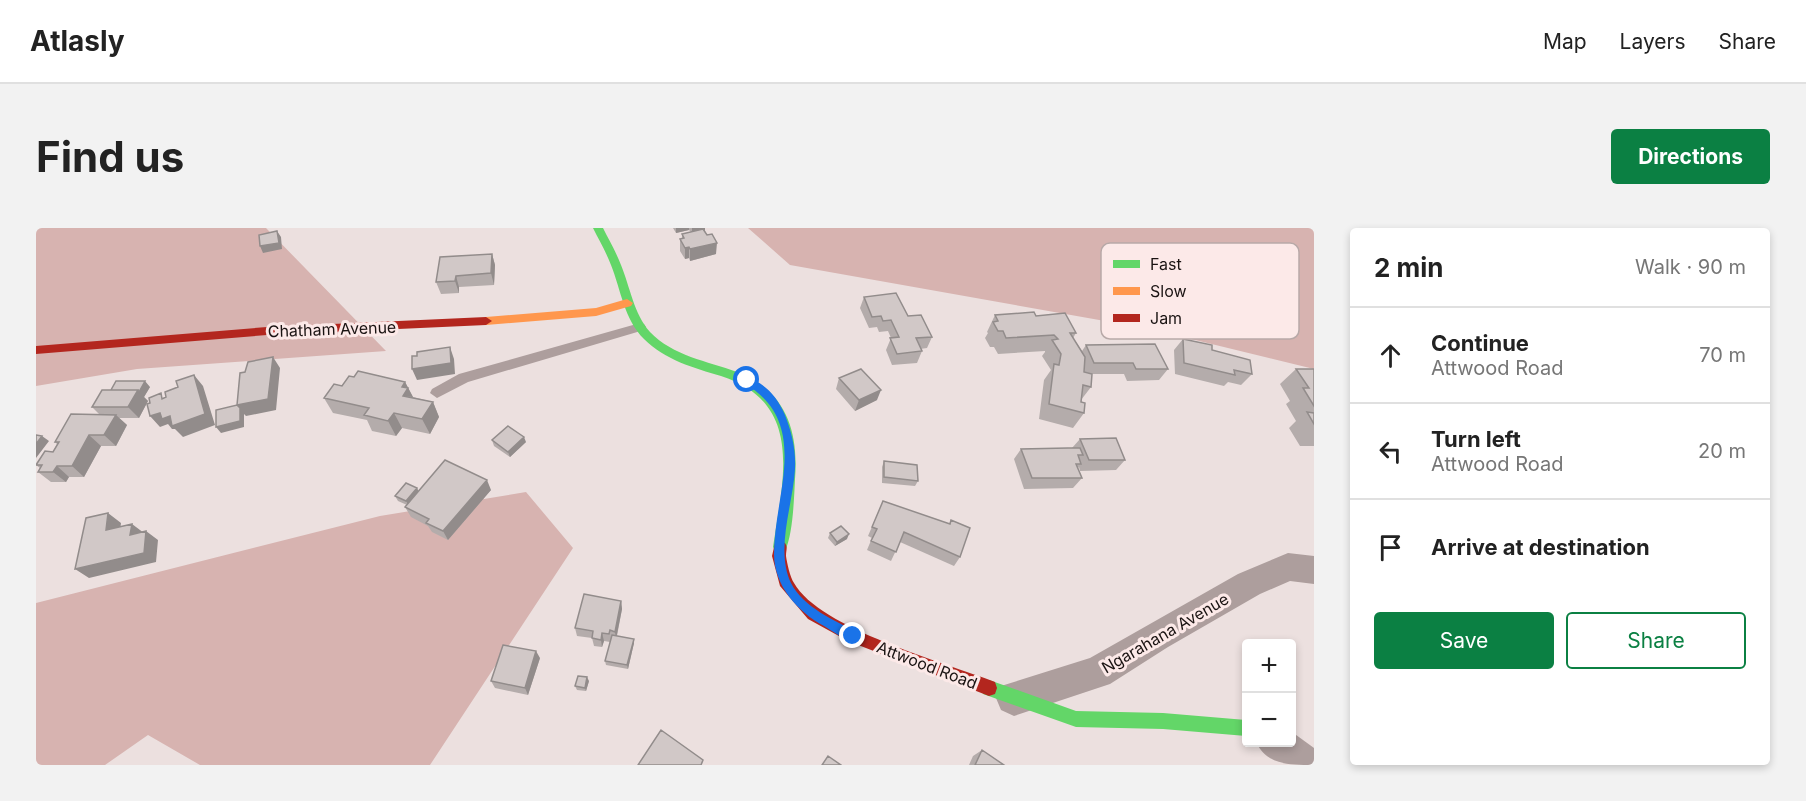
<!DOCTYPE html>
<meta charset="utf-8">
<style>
body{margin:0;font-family:Inter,sans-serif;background:#f2f2f2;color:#222}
.controls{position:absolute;right:18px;bottom:18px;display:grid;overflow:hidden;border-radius:6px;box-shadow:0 3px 9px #0003}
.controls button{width:54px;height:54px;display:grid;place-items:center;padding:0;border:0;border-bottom:2px solid #e0e0e0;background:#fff;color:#222;font:30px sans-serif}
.stop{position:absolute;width:18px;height:18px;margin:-14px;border:4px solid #1a73e8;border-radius:50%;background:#fff}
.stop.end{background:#1a73e8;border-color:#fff;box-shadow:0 2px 6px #0008}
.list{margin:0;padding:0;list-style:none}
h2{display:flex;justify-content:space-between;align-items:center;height:78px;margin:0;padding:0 24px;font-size:26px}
h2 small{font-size:20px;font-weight:400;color:#767676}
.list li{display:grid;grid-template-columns:39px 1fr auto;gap:18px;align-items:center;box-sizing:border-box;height:96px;padding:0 24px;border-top:2px solid #e0e0e0}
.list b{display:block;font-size:22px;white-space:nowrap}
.list p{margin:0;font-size:20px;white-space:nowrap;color:#767676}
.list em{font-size:20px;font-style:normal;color:#767676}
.actions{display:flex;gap:12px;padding:18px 24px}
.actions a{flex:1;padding:14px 0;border:2px solid #0b8043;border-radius:6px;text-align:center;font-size:21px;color:#0b8043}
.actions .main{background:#0b8043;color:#fff}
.icon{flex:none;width:33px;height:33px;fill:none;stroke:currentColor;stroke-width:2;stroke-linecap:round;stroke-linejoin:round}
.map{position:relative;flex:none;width:1278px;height:537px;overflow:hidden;border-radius:6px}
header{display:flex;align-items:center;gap:36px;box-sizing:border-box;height:84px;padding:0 30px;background:#fff;border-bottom:2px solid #e0e0e0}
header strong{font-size:28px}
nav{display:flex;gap:33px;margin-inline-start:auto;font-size:21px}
.intro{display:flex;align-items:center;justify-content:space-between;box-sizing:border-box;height:144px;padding:0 36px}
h1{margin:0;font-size:42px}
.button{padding:15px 27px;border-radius:6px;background:#0b8043;color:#fff;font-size:21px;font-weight:700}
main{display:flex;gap:36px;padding:0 36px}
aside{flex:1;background:#fff;border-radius:6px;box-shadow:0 3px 9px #0003}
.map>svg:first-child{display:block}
</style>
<header>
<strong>Atlasly</strong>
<nav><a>Map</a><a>Layers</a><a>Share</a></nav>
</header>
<div class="intro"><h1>Find us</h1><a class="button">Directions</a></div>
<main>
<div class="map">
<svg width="1278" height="537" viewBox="0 0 1278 537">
<rect width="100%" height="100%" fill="#ece0df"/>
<path fill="#d7b3b0" d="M0 0H230L350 123 101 141 0 158Z
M712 0H1278V141L1114 101 754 37Z
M490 264 537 320 394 537H164L112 507 69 537H0V375L344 288Z"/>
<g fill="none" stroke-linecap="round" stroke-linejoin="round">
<path fill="#ad9e9d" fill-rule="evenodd" d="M604 95 608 96 610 99 608 102 432 154 401 170 394 165 396 161 423 146Z"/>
<path fill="#ad9e9d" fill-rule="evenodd" d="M1252 325 1278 328V356L1254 353 1224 366 1132 419 1074 456 978 488 965 482 960 470 965 458 1054 430 1202 346Z
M1256 504 1278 520V537C1252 537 1231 537 1220 514H1256Z"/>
<path fill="#63d668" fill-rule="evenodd" d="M557 0H567C573 12 580 24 585 37 594 59 598 86 614 104 637 128 671 133 701 144 749 162 763 202 759 251 758 271 757 306 749 323L744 325 739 323 737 319C747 252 769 175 685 148 658 140 629 132 608 111 588 91 585 62 575 37 570 24 563 12 557 0Z
M953 452 1040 483 1127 485 1210 492V508L1127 501 1040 499 947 466 945 460 947 454Z"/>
<path fill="#ff974d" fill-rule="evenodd" d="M591 71 597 75 595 78 560 88 450 97 444 93 450 89 560 80Z"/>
<path fill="#b3261e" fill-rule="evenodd" d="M450 89 456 93 450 97 231 107 0 126V118L231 99Z
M744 313 749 315C752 320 750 322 750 328 751 335 754 349 758 355 784 401 908 434 959 454L961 460 959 466 953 468 812 413 772 391 744 358 736 328 739 315Z"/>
</g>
<path fill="#b4acab" d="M637 0H669V3L680 26 654 33 653 30 649 31 644 23V11H646V6L655 4 653 2 640 5Z
M456 26 459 37 458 57 423 59V65L405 66 400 54Z
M828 69 872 88 896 109 891 120 884 121 886 123 881 135 856 137 850 122 855 110 852 103 843 104 841 99 833 100 824 80Z
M959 87 1000 88 1040 105 1037 110 1046 123 1050 117 1132 141 1123 152 1091 153 1088 146H1055V159L1045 172 1048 185 1037 200 1003 191 1008 152 1015 142 1006 128 1009 124V123L962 126 958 119H954L949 110 952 105 951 104Z
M1147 111 1176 122 1216 146 1205 157 1192 154 1188 158 1139 146 1138 122Z
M1260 141H1278V218H1264L1253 200 1260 193 1250 176 1254 173 1244 156Z
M318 149 369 154 377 169 397 174 403 189 394 206 366 200 360 208 336 203 331 192 297 185 288 170Z
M803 150 841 172 819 183 800 161Z
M114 159 108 169 112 173 103 190H83L91 197 80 218H65L48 249H33L30 254H15L2 244 4 240 0 237 17 224 21 216 19 214 64 187 56 179 75 162Z
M1044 211 1089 232 1080 242 1044 243 1043 239 1042 240 1046 250 1037 260 988 261 978 231 985 221 1036 220Z
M456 212 490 214 474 229 458 218Z
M848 233 882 253 879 258 846 255V239Z
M381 260 382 264 455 262 412 312 396 304 392 298 375 289 369 279 371 277 362 273 359 268Z
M847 273 913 296 915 292 924 329 918 338 864 314 855 333 831 322 836 310 832 308Z
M794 305 811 311 799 318 792 310Z
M585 373 586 381 581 408 598 415 592 441 570 437 569 433 574 414 568 413 566 419 558 418 556 410 541 408 539 400Z
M504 430 492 467 459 460 455 453Z
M553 453 550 463 541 462 539 458Z
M946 522 968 537H933L937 528Z"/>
<path fill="#928c8b" d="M640 0H653V2L640 5Z
M656 0H669V3L656 7Z
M241 3 245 9 246 21 227 25 224 18Z
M681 15 680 26 654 33V21Z
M653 19V30L649 31V20Z
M456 26 459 37 458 57 455 45Z
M420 48 423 59V65L419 53Z
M414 119 418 131 419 146 381 152 376 141Z
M237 129 244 140 240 182 210 188 208 186V199L185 205 180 199 201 177Z
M158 147 167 158 179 197 147 209 139 201H136L132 196 124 199 114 188 124 185 134 188Z
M109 153 114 159 108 169 112 173 103 190 92 179 102 162Z
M369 154 377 169 367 168 366 159Z
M845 162 841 172 819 183 823 172Z
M397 174 403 189 394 206 386 191Z
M358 185 366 200 360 208 352 193Z
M80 187 91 197 80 218 68 207Z
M53 207 65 218 48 249 36 238Z
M6 208 13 213 0 230V216Z
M488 209 490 214 474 229 472 224Z
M21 238 33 249 30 254 17 244Z
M451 252 455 262 412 312 407 303Z
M381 260 384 266 373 278 370 273Z
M72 285 85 295 83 311 70 302Z
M96 296 108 305 94 307Z
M110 303 122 312 120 334 53 350 39 341Z
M813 306 811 311 799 318 801 314Z
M585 373 586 381 580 411 579 404Z
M566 405 568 413 566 419 565 412Z
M598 411V415L592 441 591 437Z
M500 423 504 430 492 467 489 460Z
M551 449 553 453 550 463 549 460Z"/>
<path fill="#d1c8c7" stroke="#928c8b" stroke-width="1.5" d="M667 1 671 7 676 6 681 15 654 21 653 19 649 20 644 11 648 10 646 6Z
M241 3 243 15 224 18 223 7Z
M456 26 455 45 420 48 419 53 400 54 404 29Z
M860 65 872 88 885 87 896 109 880 110 886 123 861 126 854 110 863 109 855 92 847 93 845 88 836 89 828 69Z
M998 84 1000 88 1029 85 1040 105H1034L1049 129 1048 144 1056 146 1055 159 1047 157 1045 174 1049 175 1048 185 1013 176 1018 136 1023 137 1025 126 1016 112 1022 111 1018 107 970 110 967 103H962L957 94 962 93 959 87Z
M1147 111 1176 117V122L1214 132 1216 146 1198 142 1199 147 1148 135Z
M1119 116 1132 141H1100L1097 135H1058L1050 117Z
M414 119 415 135 376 141V128H381V124Z
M237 129 232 171 201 177 204 145 209 144 212 134Z
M825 141 845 162 823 172 803 150Z
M1260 141H1278V178L1267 160H1273Z
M322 143 369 154 366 159 372 160 367 168 397 174 386 191 358 185 352 193 328 187 333 180 288 170 298 156 306 158 313 148 318 149Z
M158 147 169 186 136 198 134 188 126 191 124 185 114 188 111 176 114 175 113 170 125 165 126 171 130 169 129 164 142 159 140 153Z
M80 153H109L103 164 102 162H75Z
M66 162H102L92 179H56Z
M201 177 204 180V193L180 199V182Z
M1271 184 1278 185V196Z
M35 186 80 187 68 207H53L36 238H21L17 244H2L6 237H0L9 223 17 224 23 214H19Z
M472 198 488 209 472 224 456 212Z
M0 207 6 208 0 216Z
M1080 210 1089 232H1053L1044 211Z
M1032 220H1044L1047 227H1042L1045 236H1040L1046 250H996L985 221Z
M409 232 451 252 407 303 390 295 393 291 369 279Z
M848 233 881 237 882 253 848 249Z
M370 255 381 260 370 273 359 268Z
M847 273 914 296 915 292 934 300 924 329 868 304 860 324 835 313 841 301 836 299Z
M72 285 70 302 96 296 94 307 110 303 108 325 39 341 50 290Z
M805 298 813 306 801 314 794 305Z
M548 366 585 373 579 404 574 402 573 406 566 405 565 412 556 410 557 403 539 400Z
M576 407 598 411 591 437 569 433Z
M467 417 500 423 489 460 455 453Z
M542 448 551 449 549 460 539 458Z
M625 502 667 532 665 537H602Z
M946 522 968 537H939Z
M792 528 805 537H786Z"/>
<path fill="#1a73e8" d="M711 149C730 156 741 169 749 187 756 205 760 222 759 241 757 277 739 321 755 355 767 379 799 393 821 404V412C811 415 797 403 788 398 762 384 738 358 738 326 738 265 776 195 708 155V150Z"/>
<g text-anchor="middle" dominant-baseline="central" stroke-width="6" stroke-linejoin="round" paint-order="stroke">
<g font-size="16" fill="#1a1312" stroke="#fce9e8">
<text transform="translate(296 101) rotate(-2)">Chatham Avenue</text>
<text transform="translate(1129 405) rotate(-30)">Ngarahana Avenue</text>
<text transform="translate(891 437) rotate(21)">Attwood Road</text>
</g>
</g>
<rect x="1065" y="15" width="198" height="96" rx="9" fill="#fce9e8" stroke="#b8a9a8" stroke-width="1.5"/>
<rect x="1077" y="32" width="27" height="8" fill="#63d668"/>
<rect x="1077" y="59" width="27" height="8" fill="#ff974d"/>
<rect x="1077" y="86" width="27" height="8" fill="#b3261e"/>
<g font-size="16" fill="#1a1312">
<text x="1114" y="42">Fast</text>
<text x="1114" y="69">Slow</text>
<text x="1114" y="96">Jam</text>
</g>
</svg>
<div class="controls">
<button>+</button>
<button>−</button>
</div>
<div class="stop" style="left:711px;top:152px"></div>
<div class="stop end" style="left:817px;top:408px"></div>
</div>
<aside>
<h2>2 min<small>Walk · 90 m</small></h2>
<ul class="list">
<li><svg class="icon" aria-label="ahead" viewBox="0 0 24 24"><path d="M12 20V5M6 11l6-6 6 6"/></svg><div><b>Continue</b><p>Attwood Road</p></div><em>70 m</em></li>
<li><svg class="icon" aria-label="left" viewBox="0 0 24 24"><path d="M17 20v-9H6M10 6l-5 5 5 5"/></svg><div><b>Turn left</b><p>Attwood Road</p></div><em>20 m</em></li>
<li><svg class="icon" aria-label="arrive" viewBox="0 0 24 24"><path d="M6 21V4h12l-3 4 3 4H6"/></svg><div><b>Arrive at destination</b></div></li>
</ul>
<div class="actions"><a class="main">Save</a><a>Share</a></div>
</aside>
</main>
